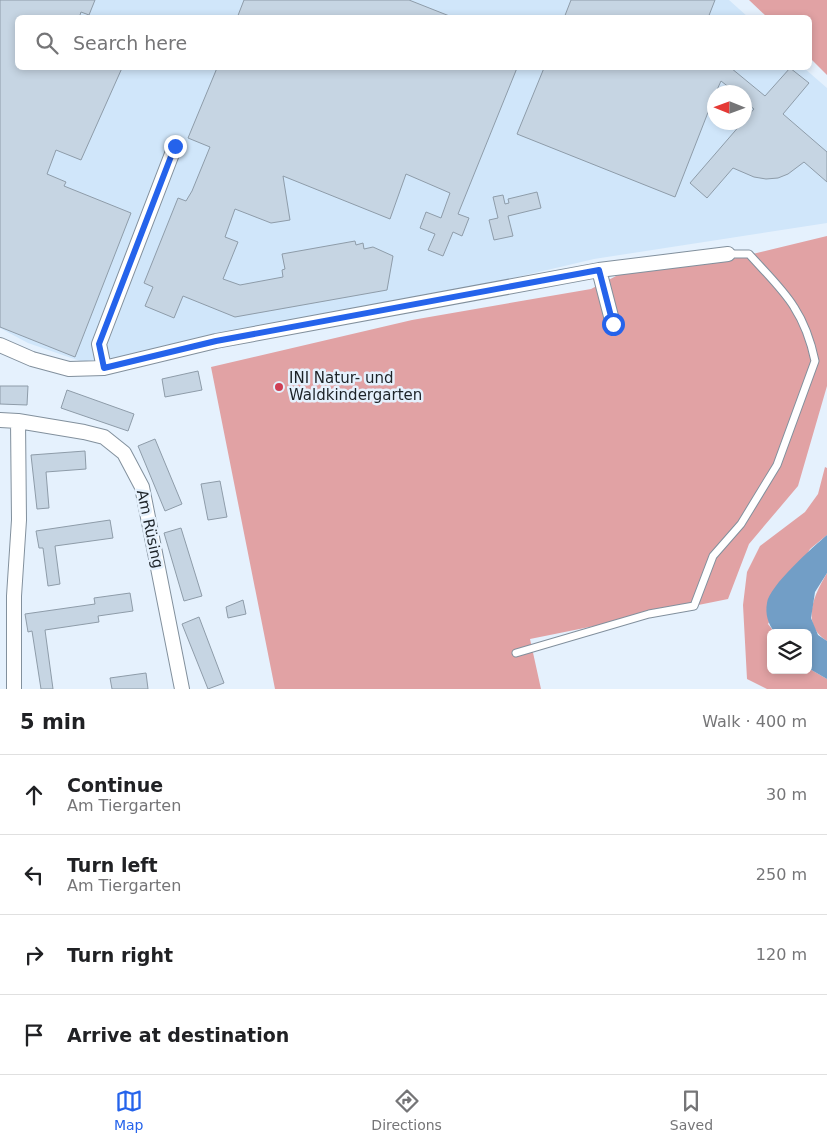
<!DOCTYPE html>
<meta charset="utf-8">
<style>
body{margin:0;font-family:"DejaVu Sans",sans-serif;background:#f6f6f6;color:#202124}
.controls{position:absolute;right:15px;bottom:15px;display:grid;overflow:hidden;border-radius:8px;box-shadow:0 2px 8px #0003}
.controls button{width:45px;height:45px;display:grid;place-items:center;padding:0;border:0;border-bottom:1px solid #e0e0e0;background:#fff;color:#202124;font:25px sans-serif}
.compass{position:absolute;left:707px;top:85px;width:45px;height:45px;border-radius:50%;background:#fff;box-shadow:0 2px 8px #0003;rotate:271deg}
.stop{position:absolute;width:15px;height:15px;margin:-11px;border:4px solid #2563eb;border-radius:50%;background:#fff}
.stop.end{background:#2563eb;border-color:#fff;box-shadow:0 1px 5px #0008}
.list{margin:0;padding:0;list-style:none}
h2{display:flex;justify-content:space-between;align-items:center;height:65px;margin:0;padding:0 20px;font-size:21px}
h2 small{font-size:16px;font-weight:400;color:#757577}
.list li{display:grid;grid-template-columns:32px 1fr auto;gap:15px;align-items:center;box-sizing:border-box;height:80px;padding:0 20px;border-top:1px solid #e0e0e0}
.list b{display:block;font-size:19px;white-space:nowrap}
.list p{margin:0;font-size:16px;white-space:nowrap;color:#757577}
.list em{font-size:16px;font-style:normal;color:#757577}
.icon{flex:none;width:28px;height:28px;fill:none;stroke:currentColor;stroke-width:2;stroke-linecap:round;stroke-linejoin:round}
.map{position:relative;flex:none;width:827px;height:689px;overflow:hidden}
.search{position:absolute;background:#fff;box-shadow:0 2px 8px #0003;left:15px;right:15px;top:15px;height:55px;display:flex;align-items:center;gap:12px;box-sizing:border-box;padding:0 18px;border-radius:8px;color:#757577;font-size:19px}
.sheet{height:385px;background:#fff}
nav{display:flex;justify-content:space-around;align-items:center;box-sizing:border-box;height:70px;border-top:1px solid #e0e0e0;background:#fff;font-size:14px;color:#757577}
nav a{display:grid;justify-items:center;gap:2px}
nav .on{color:#2563eb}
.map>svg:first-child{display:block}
</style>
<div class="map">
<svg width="827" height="689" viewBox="0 0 827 689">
<rect width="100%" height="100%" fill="#e5f1fd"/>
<path fill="#d0e6fa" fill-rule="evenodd" d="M0 0H729L748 17 18 18V68H804L827 88V223L594 259 454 292 99 365 80 361 28 343 0 328ZM714 92H744V122H714Z"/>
<path fill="#e1a2a4" d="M749 0H827V75L810 58V18L767 17Z
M827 236V386L798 486 749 544 728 599 530 639 541 689H275L211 367 412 320 591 289 620 274 732 259Z
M825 467 827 468V535L810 549 768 624 775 633H771V670H808V668L827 679V689H767L747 679 743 605 747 572 760 546 805 512 818 494Z
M827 573V641C800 624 814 595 827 573Z"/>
<path fill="#729ec6" d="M827 535V573L815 592 811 618 818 635 827 641V679L808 668V633H775C768 624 765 614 767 603 769 586 813 547 827 535Z"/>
<path fill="#c6d5e3" stroke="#8e9ca9" d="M0 0H95L89 15 81 12 79 18H18V68H122L81 160 56 150 47 174 66 182 64 186 131 213 75 357 0 327Z
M244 0H409L452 17 237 18Z
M571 0H715L708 18H564Z
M217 68H517L458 214 469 218 462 236 453 232 443 256 428 250 435 234 420 228 426 212 441 218 450 193 406 174 390 219 283 176 290 220 271 223 235 209 225 237 238 242 223 279 240 285 283 277 282 270 285 269 282 254 355 241 356 245 363 243 364 249 373 247 393 256 387 290 235 317 183 296 174 318 145 306 153 287 144 283 178 198 186 201 192 191 210 147 188 138Z
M544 68H731L765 96 790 68 809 83 783 114 827 152V182L804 162 788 174 778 178 766 179 754 177 733 168 707 198 690 183 754 109 744 101V92H735L721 81 716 92H714V97L675 197 517 134Z
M537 192 541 208 508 216 513 236 494 240 489 220 498 218 493 197 503 195 505 204 509 203 508 199Z
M198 371 202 390 165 397 162 379Z
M0 386H28L27 405 0 404Z
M67 390 134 414 128 431 61 408Z
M155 439 182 504 165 511 138 446Z
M85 451 86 469 46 472 49 508 37 509 31 455Z
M220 481 227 517 208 520 201 484Z
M110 520 113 538 55 546 60 584 48 586 43 548H39L36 531Z
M181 528 202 596 184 601 164 533Z
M130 593 133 611 98 616 99 622 45 630 53 689H41L32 631 28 632 25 614 95 604 94 598Z
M243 600 246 614 228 618 226 607Z
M199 617 224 683 208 689 182 624Z
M146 673 148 689H112L110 678Z"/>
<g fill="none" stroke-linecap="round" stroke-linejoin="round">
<g stroke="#82909d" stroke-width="9">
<path id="lane" d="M516 653 649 614 694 606 713 556 741 524 777 465 815 361C811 342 805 324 794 307 783 289 764 271 749 254H728"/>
</g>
<g stroke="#82909d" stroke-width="16">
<path id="street" d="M599 270 613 324
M0 345 32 359 69 369 104 368 216 341 599 270 728 254
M104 368 99 344 175 146
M0 420 18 421 19 520 14 596V689
M18 421 84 432 104 437 124 453 142 487 182 689"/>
</g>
<use href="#lane" stroke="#fff" stroke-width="7"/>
<use href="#street" stroke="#fff" stroke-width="14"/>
</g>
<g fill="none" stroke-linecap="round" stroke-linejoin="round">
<path stroke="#2563eb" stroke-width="6" d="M175 146 99 344 104 368 216 341 599 270 613 324"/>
</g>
<circle fill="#cf3f54" stroke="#e5f1fd" stroke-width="2" cx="279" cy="387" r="5"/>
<g text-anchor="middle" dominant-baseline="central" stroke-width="5" stroke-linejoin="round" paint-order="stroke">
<g font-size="15" fill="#1d2328" stroke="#e5f1fd" text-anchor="start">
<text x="289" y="378">INI Natur- und<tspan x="289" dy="17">Waldkindergarten</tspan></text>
</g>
<g font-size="15" fill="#1d2328" stroke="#e5f1fd">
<text transform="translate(150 529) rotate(78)">Am Rüsing</text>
</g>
</g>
</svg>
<div class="controls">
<button><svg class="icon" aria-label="layers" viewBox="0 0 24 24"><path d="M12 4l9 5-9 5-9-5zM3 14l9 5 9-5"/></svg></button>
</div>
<svg class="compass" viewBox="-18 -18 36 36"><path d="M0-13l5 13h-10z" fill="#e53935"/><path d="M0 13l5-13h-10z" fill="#757577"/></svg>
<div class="stop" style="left:613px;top:324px"></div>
<div class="stop end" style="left:175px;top:146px"></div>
<div class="search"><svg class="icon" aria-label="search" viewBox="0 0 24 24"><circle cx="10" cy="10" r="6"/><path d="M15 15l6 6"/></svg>Search here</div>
</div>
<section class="sheet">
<h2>5 min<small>Walk · 400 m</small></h2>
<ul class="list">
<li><svg class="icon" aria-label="ahead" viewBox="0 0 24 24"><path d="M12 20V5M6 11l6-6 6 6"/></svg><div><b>Continue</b><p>Am Tiergarten</p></div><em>30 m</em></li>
<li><svg class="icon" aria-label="left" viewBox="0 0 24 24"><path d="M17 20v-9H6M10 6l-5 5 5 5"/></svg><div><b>Turn left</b><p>Am Tiergarten</p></div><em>250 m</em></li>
<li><svg class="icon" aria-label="right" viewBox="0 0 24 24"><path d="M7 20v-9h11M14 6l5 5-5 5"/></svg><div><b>Turn right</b></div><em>120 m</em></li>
<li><svg class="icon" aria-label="arrive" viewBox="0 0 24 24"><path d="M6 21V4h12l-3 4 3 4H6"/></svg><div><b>Arrive at destination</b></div></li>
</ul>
</section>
<nav>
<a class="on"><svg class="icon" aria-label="map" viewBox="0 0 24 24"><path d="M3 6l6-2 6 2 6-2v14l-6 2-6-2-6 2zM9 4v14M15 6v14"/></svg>Map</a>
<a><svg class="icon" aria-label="directions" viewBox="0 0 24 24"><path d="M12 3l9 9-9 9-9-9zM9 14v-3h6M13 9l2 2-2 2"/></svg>Directions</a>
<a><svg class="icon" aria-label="saved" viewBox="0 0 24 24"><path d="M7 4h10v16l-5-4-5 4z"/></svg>Saved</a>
</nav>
